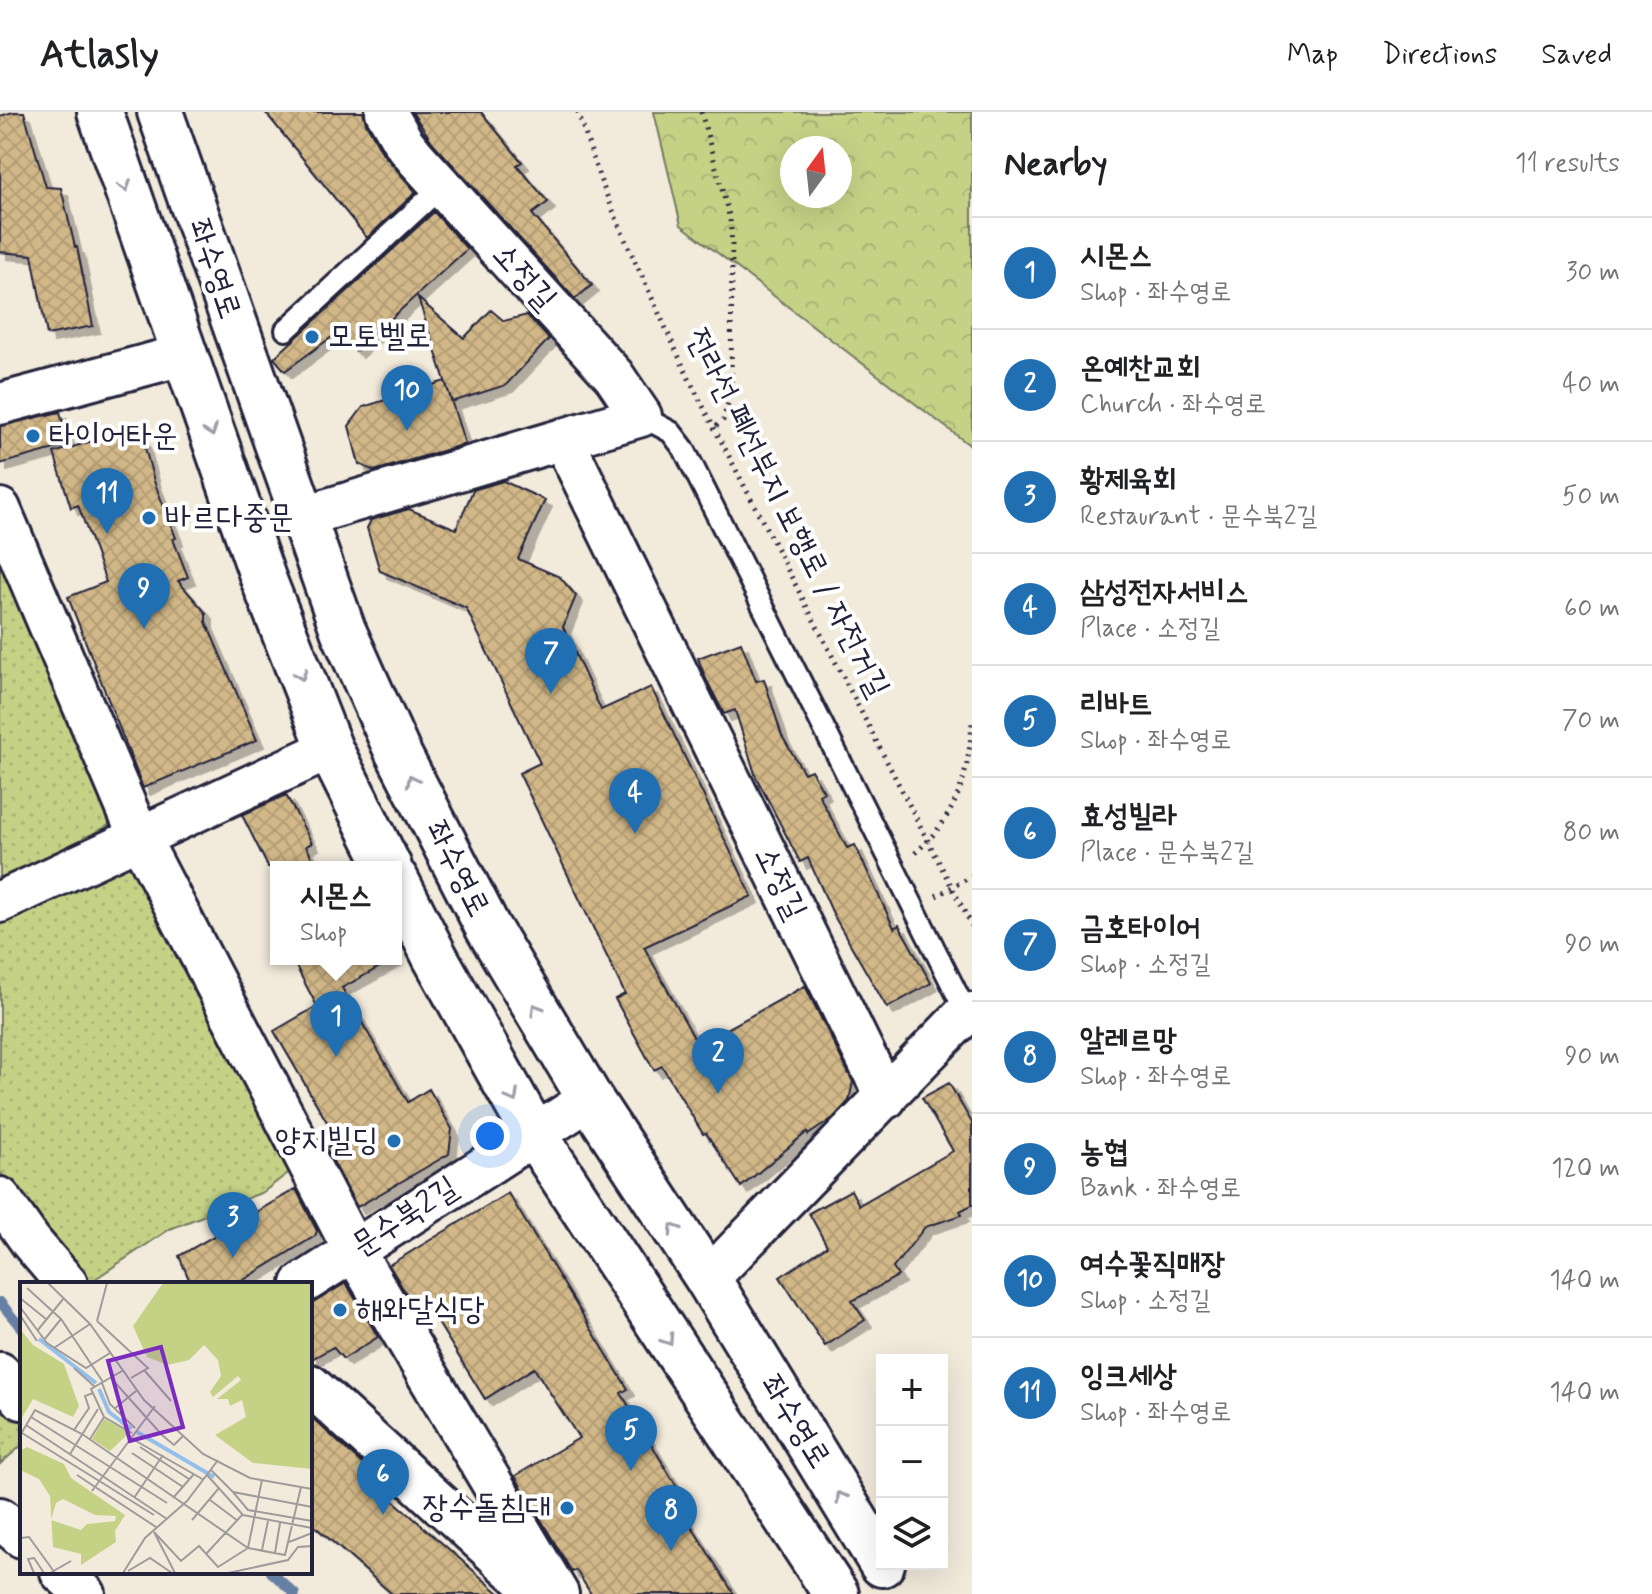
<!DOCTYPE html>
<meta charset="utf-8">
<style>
body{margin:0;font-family:Mynerve,"Poor Story",sans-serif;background:#f6f6f6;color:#202124}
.controls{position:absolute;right:24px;bottom:24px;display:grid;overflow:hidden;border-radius:0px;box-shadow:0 8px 32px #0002}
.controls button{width:72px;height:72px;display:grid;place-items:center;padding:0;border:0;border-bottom:2px solid #e0e0e0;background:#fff;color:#202124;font:40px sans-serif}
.compass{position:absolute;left:780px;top:24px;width:72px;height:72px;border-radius:50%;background:#fff;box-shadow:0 8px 32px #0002;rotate:15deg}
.you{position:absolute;left:490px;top:1024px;width:28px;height:28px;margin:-20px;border:6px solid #fff;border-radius:50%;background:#1a73e8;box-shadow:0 0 0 12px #1a73e833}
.badge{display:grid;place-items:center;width:52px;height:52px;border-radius:50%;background:#1f6fb2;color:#fff;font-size:26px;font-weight:700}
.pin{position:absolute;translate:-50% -66px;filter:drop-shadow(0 2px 4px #0008)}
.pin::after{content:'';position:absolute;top:42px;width:28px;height:24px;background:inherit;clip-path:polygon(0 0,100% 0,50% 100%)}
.popup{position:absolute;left:270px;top:749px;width:132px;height:104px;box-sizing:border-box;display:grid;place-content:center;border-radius:0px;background:#fff;filter:drop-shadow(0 2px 6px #0005);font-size:26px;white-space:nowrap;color:#757577}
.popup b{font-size:30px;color:#202124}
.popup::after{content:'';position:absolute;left:50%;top:100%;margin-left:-16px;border:16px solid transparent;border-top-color:#fff}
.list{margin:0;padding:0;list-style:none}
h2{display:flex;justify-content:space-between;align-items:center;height:104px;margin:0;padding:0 32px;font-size:34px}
h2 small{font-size:26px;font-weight:400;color:#757577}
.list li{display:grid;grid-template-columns:52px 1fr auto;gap:24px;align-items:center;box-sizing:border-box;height:112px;padding:0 32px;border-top:2px solid #e0e0e0}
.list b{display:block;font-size:30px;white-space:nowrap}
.list p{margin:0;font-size:26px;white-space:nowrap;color:#757577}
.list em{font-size:26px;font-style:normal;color:#757577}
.icon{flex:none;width:44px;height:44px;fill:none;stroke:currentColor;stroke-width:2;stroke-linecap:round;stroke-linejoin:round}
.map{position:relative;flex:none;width:972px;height:1482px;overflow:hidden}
header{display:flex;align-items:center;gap:48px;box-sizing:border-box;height:112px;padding:0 40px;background:#fff;border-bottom:2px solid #e0e0e0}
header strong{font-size:38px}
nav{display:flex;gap:44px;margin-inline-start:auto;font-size:28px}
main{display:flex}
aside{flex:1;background:#fff}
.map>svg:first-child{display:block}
</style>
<header>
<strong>Atlasly</strong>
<nav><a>Map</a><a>Directions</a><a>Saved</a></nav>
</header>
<main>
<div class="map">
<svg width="972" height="1482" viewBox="0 0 972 1482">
<defs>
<pattern id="grass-dots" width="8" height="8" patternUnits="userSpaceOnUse" patternTransform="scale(2)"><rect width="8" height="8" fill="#c5d286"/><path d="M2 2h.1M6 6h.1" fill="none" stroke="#a9b475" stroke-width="1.8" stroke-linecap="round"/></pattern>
<pattern id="forest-crowns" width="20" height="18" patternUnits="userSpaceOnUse" patternTransform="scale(2)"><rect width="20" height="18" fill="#c5d286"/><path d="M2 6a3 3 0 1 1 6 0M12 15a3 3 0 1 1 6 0" fill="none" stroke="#a9b475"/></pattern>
<pattern id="building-cross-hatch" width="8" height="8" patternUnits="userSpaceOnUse" patternTransform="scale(2)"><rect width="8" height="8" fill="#d2b888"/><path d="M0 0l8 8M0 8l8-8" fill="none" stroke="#b49e76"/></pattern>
<filter id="shadow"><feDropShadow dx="7" dy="7" stdDeviation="0" flood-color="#0004"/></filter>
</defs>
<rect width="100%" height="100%" fill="#f2eadb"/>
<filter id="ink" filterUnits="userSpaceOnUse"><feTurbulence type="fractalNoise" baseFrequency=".0125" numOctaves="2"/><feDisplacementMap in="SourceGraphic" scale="16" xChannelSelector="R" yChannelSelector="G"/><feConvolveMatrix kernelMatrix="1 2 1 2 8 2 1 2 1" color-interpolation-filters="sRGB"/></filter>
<g filter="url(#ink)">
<path fill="url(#grass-dots)" stroke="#747a60" stroke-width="2" d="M0 431 114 691 108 714 0 768Z
M118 747 146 756 296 1055 263 1080 170 1117 89 1171 0 1060V805Z
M0 1278 22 1303V1333L0 1352Z"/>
<path fill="url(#forest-crowns)" stroke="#747a60" stroke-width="2" fill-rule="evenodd" d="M654 0H972V335L681 113ZM792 36H840V84H792Z"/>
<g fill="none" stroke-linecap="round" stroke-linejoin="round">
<path stroke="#6680a5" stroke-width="10" d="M0 1190 22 1217
M271 1460 295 1482"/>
</g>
<path fill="url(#building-cross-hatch)" stroke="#22223b" stroke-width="2" filter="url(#shadow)" d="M13 0H24L46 75 61 76 75 135H77L93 214 47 223 32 143 0 140V4Z
M265 0H363L366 11 383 42 416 80 367 126Z
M412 0H481L522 50 517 53 548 90 532 102 592 173 575 187 433 31Z
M434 100 467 137 356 239 342 226 338 229 333 224 285 259 274 246Z
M418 186 464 226 491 198 504 209 527 203 549 227 506 273 452 290Z
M445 269 465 332 374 359 359 352 349 314 363 295Z
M60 300 69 333 0 352V314Z
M139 314 154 369 176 426 173 427 188 465 178 469 206 501V510L257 628 143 676 68 485 106 470 78 393 71 396 54 341Z
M503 369 545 388 518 447 560 465 576 484 563 515 601 598 651 575 752 784 644 835 698 933 805 874 853 970 849 989 833 1006 808 1023 807 1020 741 1075 706 1021 703 1022 662 954 654 958 615 887 625 882 519 661 540 651 466 496 380 459 367 416 371 408 409 397 456 417 473 378Z
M741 530 756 569 764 567 782 624 804 661 811 658 824 680 819 683 847 736 855 733 894 816 899 813 931 871 887 896 834 804 808 746 800 750 756 665 735 598 724 602 706 567 698 546Z
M286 683 312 731 306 734 317 755H268L242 703Z
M292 847H394L342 876 408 990 429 977 452 1017 449 1042 357 1095 326 1036 338 1029 274 919 317 894Z
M949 971 972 1011V1093L960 1099 962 1103 925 1115 893 1156 898 1164 852 1189 865 1208 825 1234 780 1165 827 1134 809 1101 851 1078 859 1093 953 1039 922 986Z
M296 1077 317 1119 315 1124 237 1172H191L179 1144Z
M508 1081 628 1277 621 1281 687 1392 680 1396 734 1482H591L576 1458 572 1460 515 1364 579 1326 534 1256 485 1287 427 1193 417 1200 389 1153Z
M346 1171 378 1225 343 1247 333 1235 310 1248V1193Z
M310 1304 374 1363 370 1368 500 1482H392L310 1410Z"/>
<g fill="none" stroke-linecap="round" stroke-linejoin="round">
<g stroke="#22223b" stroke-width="26">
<path id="service" d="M286 218 441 75
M641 304 671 320 684 337 970 908"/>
</g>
<g stroke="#22223b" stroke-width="46">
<path id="minor" d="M0 292 183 243
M563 327 886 986
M0 397 139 725 354 1139 558 1482
M301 405 641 304 614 264 416 46 403 30 386 0
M0 790 330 637
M0 1086 31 1130 67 1172
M708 1167 966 901
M302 1172 590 987
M0 1261 22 1287
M310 1273 539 1482
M0 1406 22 1425
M61 1460 85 1482"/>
</g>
<g stroke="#22223b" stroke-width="50">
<path id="primary" d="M100 0 263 466 330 637 389 755
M160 0 343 518 397 639 488 816 590 987 708 1167 882 1452
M396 768 435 845 534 1022 836 1482"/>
</g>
<path stroke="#22223b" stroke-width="5" stroke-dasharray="2 6" stroke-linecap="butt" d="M578 0 600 67 624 125 690 269 972 814
M701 0 730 107 732 133 731 281 723 308 713 317
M915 741C957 704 968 666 972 611
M936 784 972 764"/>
<use href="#service" stroke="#fff" stroke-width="20"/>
<use href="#minor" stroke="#fff" stroke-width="40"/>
<use href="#primary" stroke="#fff" stroke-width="44"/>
</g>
<defs><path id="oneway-chevron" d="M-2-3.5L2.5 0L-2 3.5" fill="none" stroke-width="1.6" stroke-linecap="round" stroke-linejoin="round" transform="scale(2)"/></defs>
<g stroke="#9c9ca7">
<use href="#oneway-chevron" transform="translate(125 74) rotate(71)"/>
<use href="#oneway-chevron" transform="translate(211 319) rotate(70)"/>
<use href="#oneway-chevron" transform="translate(301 563) rotate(69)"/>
<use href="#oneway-chevron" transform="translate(412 668) rotate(-117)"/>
<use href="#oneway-chevron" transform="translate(536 897) rotate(-121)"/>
<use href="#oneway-chevron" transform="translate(513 985) rotate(61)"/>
<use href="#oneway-chevron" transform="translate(674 1117) rotate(-123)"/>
<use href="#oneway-chevron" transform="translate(668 1228) rotate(57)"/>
<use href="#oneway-chevron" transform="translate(841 1385) rotate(-122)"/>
</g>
</g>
<g fill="#1f6fb2" stroke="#fff" stroke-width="3">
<circle cx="312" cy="225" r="8"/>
<circle cx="33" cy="324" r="8"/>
<circle cx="149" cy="406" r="8"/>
<circle cx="394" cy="1029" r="8"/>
<circle cx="340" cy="1198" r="8"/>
<circle cx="567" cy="1396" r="8"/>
</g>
<g text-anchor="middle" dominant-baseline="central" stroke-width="8" stroke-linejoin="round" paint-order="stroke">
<g font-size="32" fill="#22223b" stroke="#fff">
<text transform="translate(214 157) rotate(71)">좌수영로</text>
<text transform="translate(524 165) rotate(48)">소정길</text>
<text transform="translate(787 401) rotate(63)">전라선 폐선부지 보행로 / 자전거길</text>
<text transform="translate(457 757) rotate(63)">좌수영로</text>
<text transform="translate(780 771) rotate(64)">소정길</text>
<text transform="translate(405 1105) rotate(-33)">문수북2길</text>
<text transform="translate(795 1310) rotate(58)">좌수영로</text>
</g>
<g font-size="32" fill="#22223b" stroke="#fff" text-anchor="start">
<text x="328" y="225">모토벨로</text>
<text x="49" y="324">타이어타운</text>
<text x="165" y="406">바르다중문</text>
<text x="378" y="1029" text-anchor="end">양지빌딩</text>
<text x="356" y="1198">해와달식당</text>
<text x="551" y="1396" text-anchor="end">장수돌침대</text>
</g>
</g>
<g transform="translate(20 1170)">
<rect width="292" height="292" fill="#f2eadb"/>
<path d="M84 137 110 150 90 169 72 157Z" fill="#c5d286"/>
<path d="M143 1H292V187L233 181 195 153 226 135 222 118 210 124 208 117H197L221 98 218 94 193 115 190 110 201 94 198 78 184 63 169 78 147 83 127 75 113 44ZM0 47 13 63 44 82 59 124 53 135 13 117 0 139ZM7 165 44 182 51 196 105 233 95 249 96 260 61 283V272L33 265 30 214 19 197 0 188V169ZM43 217 75 233 96 234 95 239 67 242 61 248 31 238 36 221Z" fill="#c5d286" fill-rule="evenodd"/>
<path fill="none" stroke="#93bfec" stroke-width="4" d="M19 57 76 101M79 107 89 130 111 147M117 150 194 195"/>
<path fill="none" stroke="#9f9a9b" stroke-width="2" d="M28 1 70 42 124 118 183 172 230 196 292 207M7 6 41 37 83 100M0 16 26 37M0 25 27 61 66 86 90 71M0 33 17 59M77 39 128 86 111 96M77 39 87 1M17 49 44 16M24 58 41 37M34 66 70 42M54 86 75 105M124 88 151 119M102 89 71 107 84 135 112 151M91 96 142 153 154 163 163 154M82 101 90 122 115 146M94 127 116 109M11 135 147 221M6 143 147 237M54 148 69 126 65 114 73 111M2 151 134 233M1 152 15 128 62 152 228 266 265 273 281 205M109 155 184 198M70 157 84 135M120 165 169 197M112 171 163 205M50 172 78 127M191 188 213 210 292 225M57 193 136 245M187 193 223 233 292 246M72 209 135 124M213 210 228 228 292 239M114 216 143 173M153 216 174 192M190 218 218 239M172 238 199 206M134 250 161 279 179 264 198 285 228 266 242 198M134 250 155 291M0 256 9 255 35 291M269 260 292 251M242 268 248 239M255 271 260 241M186 272 222 233M108 289 130 276 152 291M14 291 8 277 14 276 24 291M30 291 51 279M103 291 125 256 167 219 198 178M208 291 268 278 278 265 292 264"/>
<path fill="#7b2cbf" fill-opacity="0.15" stroke="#7b2cbf" stroke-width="4" d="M141 65 163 145 110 159 88 79Z"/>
<rect width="292" height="292" fill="none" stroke="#22223b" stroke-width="4"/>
</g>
</svg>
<div class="controls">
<button>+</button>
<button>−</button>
<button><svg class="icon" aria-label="layers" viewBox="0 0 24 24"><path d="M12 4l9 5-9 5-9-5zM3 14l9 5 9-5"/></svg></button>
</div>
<svg class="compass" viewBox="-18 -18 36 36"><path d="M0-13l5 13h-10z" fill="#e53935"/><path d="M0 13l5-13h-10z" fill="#757577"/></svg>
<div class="you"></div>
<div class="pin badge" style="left:336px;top:945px">1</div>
<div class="popup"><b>시몬스</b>Shop</div>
<div class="pin badge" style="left:718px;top:982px">2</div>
<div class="pin badge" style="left:233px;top:1146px">3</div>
<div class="pin badge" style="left:635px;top:722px">4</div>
<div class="pin badge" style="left:631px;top:1359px">5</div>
<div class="pin badge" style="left:383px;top:1403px">6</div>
<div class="pin badge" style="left:551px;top:582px">7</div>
<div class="pin badge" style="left:671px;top:1439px">8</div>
<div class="pin badge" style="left:144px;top:517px">9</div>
<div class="pin badge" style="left:407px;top:319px">10</div>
<div class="pin badge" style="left:107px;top:422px">11</div>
</div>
<aside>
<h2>Nearby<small>11 results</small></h2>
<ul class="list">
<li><span class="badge">1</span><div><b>시몬스</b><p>Shop · 좌수영로</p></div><em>30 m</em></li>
<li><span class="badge">2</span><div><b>온예찬교회</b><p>Church · 좌수영로</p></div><em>40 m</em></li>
<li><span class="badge">3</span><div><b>황제육회</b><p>Restaurant · 문수북2길</p></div><em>50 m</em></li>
<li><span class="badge">4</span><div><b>삼성전자서비스</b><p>Place · 소정길</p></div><em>60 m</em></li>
<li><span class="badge">5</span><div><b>리바트</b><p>Shop · 좌수영로</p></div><em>70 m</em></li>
<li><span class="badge">6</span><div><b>효성빌라</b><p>Place · 문수북2길</p></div><em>80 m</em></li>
<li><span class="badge">7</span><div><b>금호타이어</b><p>Shop · 소정길</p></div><em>90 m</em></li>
<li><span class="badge">8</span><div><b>알레르망</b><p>Shop · 좌수영로</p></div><em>90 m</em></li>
<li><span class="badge">9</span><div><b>농협</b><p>Bank · 좌수영로</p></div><em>120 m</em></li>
<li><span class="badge">10</span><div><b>여수꽃직매장</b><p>Shop · 소정길</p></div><em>140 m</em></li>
<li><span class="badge">11</span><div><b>잉크세상</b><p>Shop · 좌수영로</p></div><em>140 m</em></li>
</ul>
</aside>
</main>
